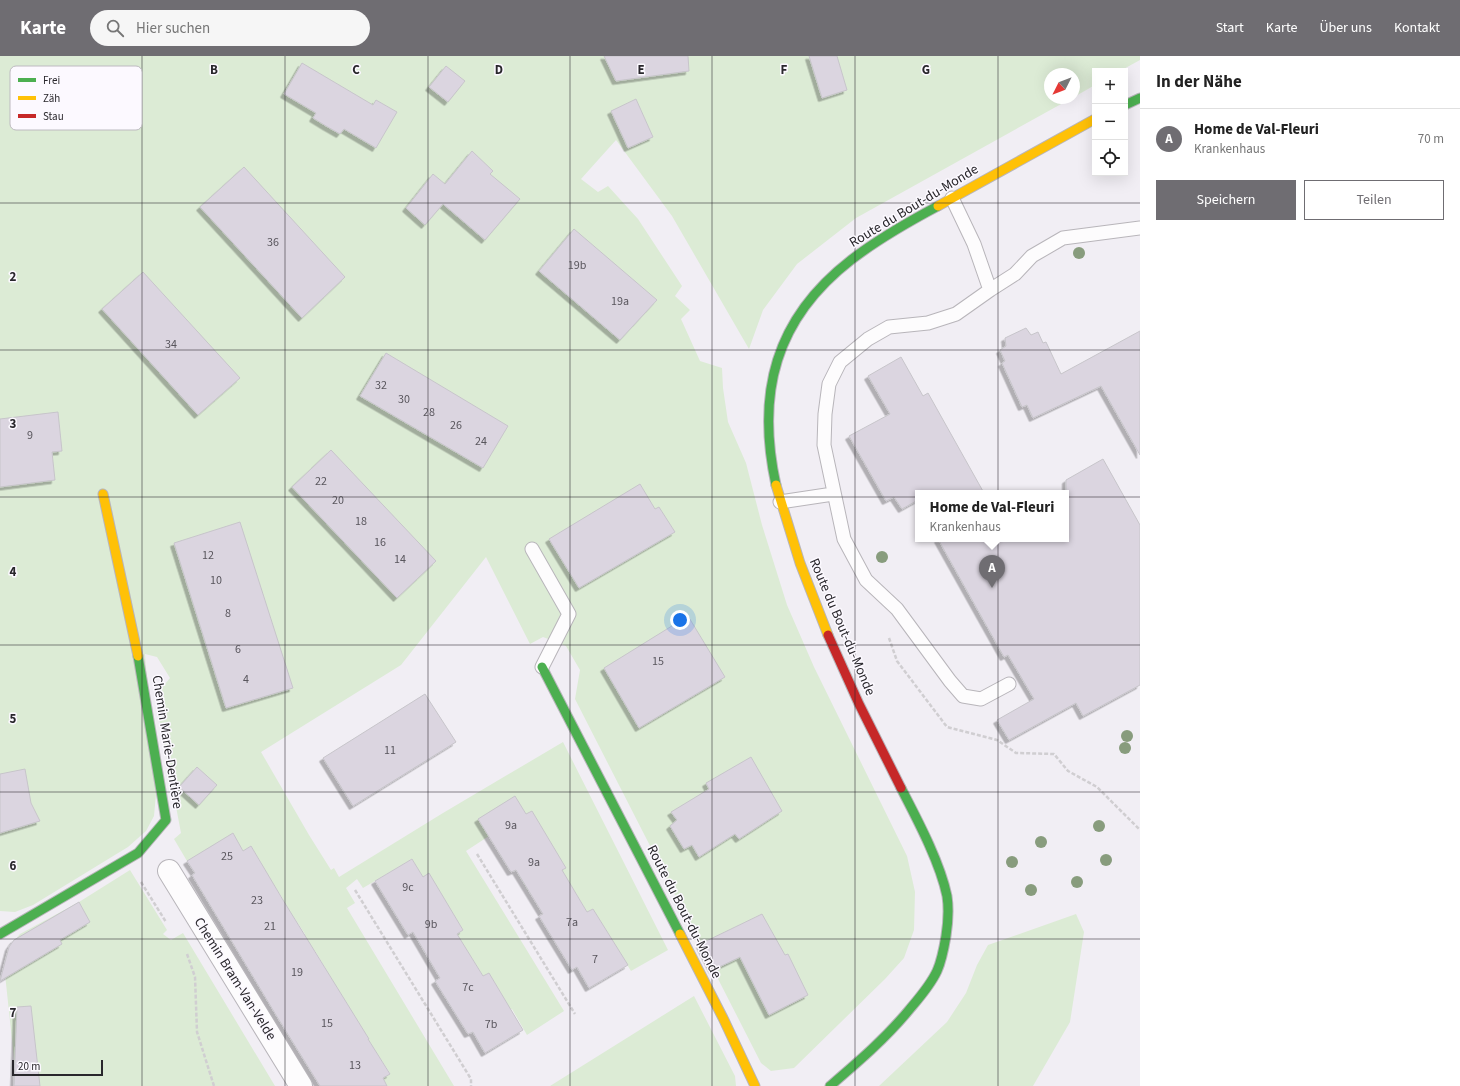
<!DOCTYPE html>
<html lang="de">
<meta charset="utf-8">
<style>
body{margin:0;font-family:"Source Sans 3",sans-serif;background:#f6f6f6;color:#222}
.controls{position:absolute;right:12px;top:12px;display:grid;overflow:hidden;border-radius:0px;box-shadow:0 4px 16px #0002}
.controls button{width:36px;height:36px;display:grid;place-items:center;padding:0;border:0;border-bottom:1px solid #e0e0e0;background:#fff;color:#222;font:20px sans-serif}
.compass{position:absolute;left:1044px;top:12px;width:36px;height:36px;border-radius:50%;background:#fff;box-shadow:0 4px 16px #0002;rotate:228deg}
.scale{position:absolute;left:12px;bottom:10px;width:91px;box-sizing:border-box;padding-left:4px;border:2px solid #29272c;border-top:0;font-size:11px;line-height:14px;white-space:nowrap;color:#29272c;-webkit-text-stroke:3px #fcf9ff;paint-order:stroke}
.you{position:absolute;left:680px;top:564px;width:14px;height:14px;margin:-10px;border:3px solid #fff;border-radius:50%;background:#1a73e8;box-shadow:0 0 0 6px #1a73e833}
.badge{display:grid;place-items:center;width:26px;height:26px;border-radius:50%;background:#6f6d72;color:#fff;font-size:13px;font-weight:700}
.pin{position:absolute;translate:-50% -33px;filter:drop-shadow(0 1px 2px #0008)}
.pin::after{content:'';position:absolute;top:21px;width:14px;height:12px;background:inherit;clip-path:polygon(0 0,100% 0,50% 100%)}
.popup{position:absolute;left:915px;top:434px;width:154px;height:52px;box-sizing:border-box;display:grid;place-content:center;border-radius:0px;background:#fff;filter:drop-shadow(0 1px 3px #0005);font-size:13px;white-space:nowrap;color:#767676}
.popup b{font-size:15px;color:#222}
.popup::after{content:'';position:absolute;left:50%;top:100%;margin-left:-8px;border:8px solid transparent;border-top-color:#fff}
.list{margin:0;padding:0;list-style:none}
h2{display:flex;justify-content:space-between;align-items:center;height:52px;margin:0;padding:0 16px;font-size:17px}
h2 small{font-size:13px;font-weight:400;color:#767676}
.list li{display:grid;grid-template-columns:26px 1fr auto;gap:12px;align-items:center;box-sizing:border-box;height:60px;padding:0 16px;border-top:1px solid #e0e0e0}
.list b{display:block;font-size:15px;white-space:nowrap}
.list p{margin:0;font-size:13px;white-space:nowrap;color:#767676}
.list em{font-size:13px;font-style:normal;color:#767676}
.actions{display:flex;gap:8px;padding:12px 16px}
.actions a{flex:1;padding:9px 0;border:1px solid #6f6d72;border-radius:0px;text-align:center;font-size:14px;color:#6f6d72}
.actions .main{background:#6f6d72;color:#fff}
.icon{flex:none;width:22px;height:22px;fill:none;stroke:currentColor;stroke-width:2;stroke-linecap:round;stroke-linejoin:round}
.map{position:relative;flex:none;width:1140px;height:1030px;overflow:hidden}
header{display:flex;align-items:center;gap:24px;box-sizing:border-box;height:56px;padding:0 20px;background:#6f6d72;color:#fff}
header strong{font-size:19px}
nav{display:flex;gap:22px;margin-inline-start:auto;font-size:14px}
.search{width:280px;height:36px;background:#f6f6f6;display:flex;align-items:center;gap:10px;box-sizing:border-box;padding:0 14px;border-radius:22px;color:#767676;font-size:15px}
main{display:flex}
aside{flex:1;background:#fff}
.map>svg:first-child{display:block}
</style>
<header>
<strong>Karte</strong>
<div class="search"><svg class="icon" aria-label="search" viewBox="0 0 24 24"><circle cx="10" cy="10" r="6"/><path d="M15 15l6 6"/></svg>Hier suchen</div>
<nav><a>Start</a><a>Karte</a><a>Über uns</a><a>Kontakt</a></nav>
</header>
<main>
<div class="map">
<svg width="1140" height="1030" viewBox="0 0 1140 1030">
<defs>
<filter id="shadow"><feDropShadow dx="-3.5" dy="3.5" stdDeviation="0" flood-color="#0004"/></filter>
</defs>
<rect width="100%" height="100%" fill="#f1eef4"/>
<path fill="#dcebd5" d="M0 0H1140V4L1120 15H1095V29L1074 41V18H1050V42H1072L856 162 797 208 763 254 749 293 672 160 616 84 581 123 598 136 608 130 638 163 682 230 675 240 690 254 681 263 700 305 722 312 723 332 728 366 746 407 762 469 787 549 814 611 907 800 915 836 914 874 904 902 885 923 794 1012 771 1015 761 1007 575 643 580 614 566 590 543 581 530 588 486 501 401 609 261 696 309 779 331 814 334 812 339 821 443 757 563 686 668 894 631 915 593 853 587 856 576 837 550 854 536 830 528 835 516 814 511 816 489 780 466 795 564 955 527 979 512 953 505 957 501 937 489 917 483 920 472 902 455 912 440 889 463 874 451 854 445 857 428 818 423 821 412 803 363 832 357 823 346 832 355 847 347 852 454 1030H387L383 1022 390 1017 378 999 361 987 369 983 336 930 329 934 326 913 315 895 297 883 305 878 295 863 285 865 275 848 283 843 272 826 264 830 255 814 262 808 251 790 243 795 233 778 187 805 174 783 181 777 155 640 170 622 157 601 145 598 156 738 154 760 146 775 128 791 33 849 15 856 0 855Z
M130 814 167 874 163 878 171 884 183 877 275 1030H14L15 1012 5 918 9 891 20 878 79 846Z
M1076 858 1084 876 1070 966 1033 1030H879L947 966 966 937 977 909 988 889Z
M694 940 735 1020 736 1030H550Z"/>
<path fill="#dbd5e0" stroke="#c7c5ca" filter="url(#shadow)" d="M604 0H688L689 15 616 25Z
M809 0H837L847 34 822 42Z
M302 7 373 49 376 44 397 56 376 92 344 73 340 78 326 70 313 62 316 57 284 38Z
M446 10 465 25 448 46 429 31Z
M636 43 653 81 628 92 611 55Z
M472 95 493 115 490 118 520 143 485 184 443 148 425 169 406 152 433 118 445 128Z
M244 111 345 221 302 262 200 151Z
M574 173 657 244 620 284 539 215Z
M143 216 240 322 198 359 102 253Z
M1026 272 1031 279 1038 276 1043 287 1046 286 1061 318 1140 275V399L1101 330 1033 362 1027 349 1022 351 1002 307 1005 305 1000 294 1006 290 1005 282Z
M386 297 508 370 483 412 360 340Z
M901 301 923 340 928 337 984 437H918V444L902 453 894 441 886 445 849 380 890 358 868 320Z
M58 356 62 395 52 396 55 424 0 431V363Z
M331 394 436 505 397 542 292 431Z
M1103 403 1140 469V629L1083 660 1076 647 1009 684 997 664 1034 643 1008 599 1004 601 938 483H1066V424Z
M640 428 655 453 659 451 675 476 579 532 549 483Z
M240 466 293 632 226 652 174 487Z
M688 560 725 621 639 672 604 612Z
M425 638 456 686 353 750 323 702Z
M751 701 782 755 739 783 735 778 699 801 692 789 684 793 670 770 677 764 671 756 709 733 706 727Z
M197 711 217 729 199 749 179 731Z
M25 713 31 747 40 765 0 777V718Z
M515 740 526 758 532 755 566 812 562 814 587 856 593 853 628 909 589 932 577 911 572 914 539 860 543 858 516 814 511 816 478 763Z
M233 777 243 795 251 790 283 844 369 983H368L390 1018 383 1022 387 1030H320L276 959 192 819 195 817 187 805Z
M412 803 423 821 429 817 463 874 457 878 483 920 489 917 523 974 485 997 473 976 468 978 435 925 440 922 413 876 408 879 375 825Z
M79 846 90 866 60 884 62 888 0 925 9 891 14 884Z
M762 858 785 899 788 898 808 939 769 959 740 901 713 914 700 888Z
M31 950 40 1030H14L17 951Z"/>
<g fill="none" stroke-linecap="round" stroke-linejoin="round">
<g stroke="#b8b5ba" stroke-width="15">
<path id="lane" d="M952 142 974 188 990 234 1015 218 1032 200 1063 182 1140 172
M990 234 956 258 928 267 889 271 868 283 840 306 829 328 825 358 824 389 844 483 866 524 897 553 950 625 963 640 981 643 1009 628
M780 446 833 438
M532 493 569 558 542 611"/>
</g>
<g stroke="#b8b5ba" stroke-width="24">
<path id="street" d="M169 815 301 1030"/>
</g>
<g stroke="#b8b5ba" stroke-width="11">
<path id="fast" d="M1125 49 1140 42
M776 429C756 337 775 263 851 204 878 183 908 166 938 150
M542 611 680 878
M0 878 138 797 166 764 138 600
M830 1030C858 1006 885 983 909 954 919 942 930 930 937 915 942 904 944 892 946 880 948 867 949 853 947 840 940 806 917 763 901 732"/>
</g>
<g stroke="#b8b5ba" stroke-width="11">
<path id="slow" d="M938 150 1095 63
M776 429 800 507 828 579
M103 438 138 600
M680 878 723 962 755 1030"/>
</g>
<g stroke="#b8b5ba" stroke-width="11">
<path id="jam" d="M828 579 859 648 901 732"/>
</g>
<path stroke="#d0ced1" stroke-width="2.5" stroke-dasharray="4 2" stroke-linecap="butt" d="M889 582 897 605 947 671 997 684 1016 697 1054 698 1068 715 1097 731 1140 774
M477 798 575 958
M141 826 166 866
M355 834 471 1023V1030
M187 898 195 921 197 976 214 1030"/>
<use href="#lane" stroke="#fdfcfd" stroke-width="13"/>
<use href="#street" stroke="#fdfcfd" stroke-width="22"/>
<use href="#fast" stroke="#4caf50" stroke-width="9"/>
<use href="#slow" stroke="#ffc107" stroke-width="9"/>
<use href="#jam" stroke="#c62828" stroke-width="9"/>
</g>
<g fill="#889c7d">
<circle cx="1079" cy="197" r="6"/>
<circle cx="882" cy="501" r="6"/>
<circle cx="1127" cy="680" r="6"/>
<circle cx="1125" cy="692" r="6"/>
<circle cx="1099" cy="770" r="6"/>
<circle cx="1041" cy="786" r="6"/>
<circle cx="1106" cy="804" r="6"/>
<circle cx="1012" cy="806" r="6"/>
<circle cx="1077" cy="826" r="6"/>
<circle cx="1031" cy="834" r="6"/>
</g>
<path fill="none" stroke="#29272c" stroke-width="1" stroke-opacity="0.55" d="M142 0V1030M285 0V1030M428 0V1030M570 0V1030M712 0V1030M855 0V1030M998 0V1030M0 147H1140M0 294H1140M0 441H1140M0 589H1140M0 736H1140M0 883H1140"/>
<g text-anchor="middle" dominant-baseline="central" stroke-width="3" stroke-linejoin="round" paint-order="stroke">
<g font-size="12" fill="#59565d">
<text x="273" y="186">36</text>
<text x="577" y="209">19b</text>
<text x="620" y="245">19a</text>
<text x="171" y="288">34</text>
<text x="381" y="329">32</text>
<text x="404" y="343">30</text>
<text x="429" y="356">28</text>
<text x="456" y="369">26</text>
<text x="30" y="379">9</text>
<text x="481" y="385">24</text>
<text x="321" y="425">22</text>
<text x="338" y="444">20</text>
<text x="361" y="465">18</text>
<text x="380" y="486">16</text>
<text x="208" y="499">12</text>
<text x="400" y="503">14</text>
<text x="216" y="524">10</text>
<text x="228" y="557">8</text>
<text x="238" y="593">6</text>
<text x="658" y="605">15</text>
<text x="246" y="623">4</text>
<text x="390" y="694">11</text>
<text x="511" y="769">9a</text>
<text x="227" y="800">25</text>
<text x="534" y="806">9a</text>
<text x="408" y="831">9c</text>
<text x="257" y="844">23</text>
<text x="572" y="866">7a</text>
<text x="431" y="868">9b</text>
<text x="270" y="870">21</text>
<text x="595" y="903">7</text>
<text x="297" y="916">19</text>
<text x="468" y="931">7c</text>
<text x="327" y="967">15</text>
<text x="491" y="968">7b</text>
<text x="355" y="1009">13</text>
</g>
<g font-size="14" fill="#29272c" stroke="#fcf9ff">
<text transform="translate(914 150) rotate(-31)">Route du Bout-du-Monde</text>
<text transform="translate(842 571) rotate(67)">Route du Bout-du-Monde</text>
<text transform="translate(167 686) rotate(81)">Chemin Marie-Dentière</text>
<text transform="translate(684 856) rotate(63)">Route du Bout-du-Monde</text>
<text transform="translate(235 923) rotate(58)">Chemin Bram-Van-Velde</text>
</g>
</g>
<rect x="10" y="10" width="132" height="64" rx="6" fill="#fcf9ff" stroke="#bdbac0" stroke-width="1"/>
<rect x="18" y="22" width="18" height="4" fill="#4caf50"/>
<rect x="18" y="40" width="18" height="4" fill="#ffc107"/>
<rect x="18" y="58" width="18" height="4" fill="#c62828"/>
<g font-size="11" fill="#29272c">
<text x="43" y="28">Frei</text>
<text x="43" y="46">Zäh</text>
<text x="43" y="64">Stau</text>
</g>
<g font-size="13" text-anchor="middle" font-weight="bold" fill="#29272c" stroke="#fcf9ff" stroke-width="3" stroke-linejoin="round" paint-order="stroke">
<text x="214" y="18">B</text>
<text x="356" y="18">C</text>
<text x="499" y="18">D</text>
<text x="641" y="18">E</text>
<text x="784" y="18">F</text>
<text x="926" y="18">G</text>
<text x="13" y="225">2</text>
<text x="13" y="372">3</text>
<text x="13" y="520">4</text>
<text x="13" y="667">5</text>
<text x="13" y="814">6</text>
<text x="13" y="961">7</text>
</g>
</svg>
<div class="controls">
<button>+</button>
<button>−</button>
<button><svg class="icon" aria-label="locate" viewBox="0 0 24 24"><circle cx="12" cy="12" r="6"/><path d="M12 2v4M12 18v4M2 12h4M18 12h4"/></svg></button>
</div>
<svg class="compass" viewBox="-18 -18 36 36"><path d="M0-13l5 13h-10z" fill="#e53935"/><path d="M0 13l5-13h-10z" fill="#767676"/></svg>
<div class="scale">20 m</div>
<div class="you"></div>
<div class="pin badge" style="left:992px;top:532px">A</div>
<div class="popup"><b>Home de Val-Fleuri</b>Krankenhaus</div>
</div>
<aside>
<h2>In der Nähe<small></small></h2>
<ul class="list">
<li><span class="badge">A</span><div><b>Home de Val-Fleuri</b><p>Krankenhaus</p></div><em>70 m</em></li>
</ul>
<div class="actions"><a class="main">Speichern</a><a>Teilen</a></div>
</aside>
</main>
